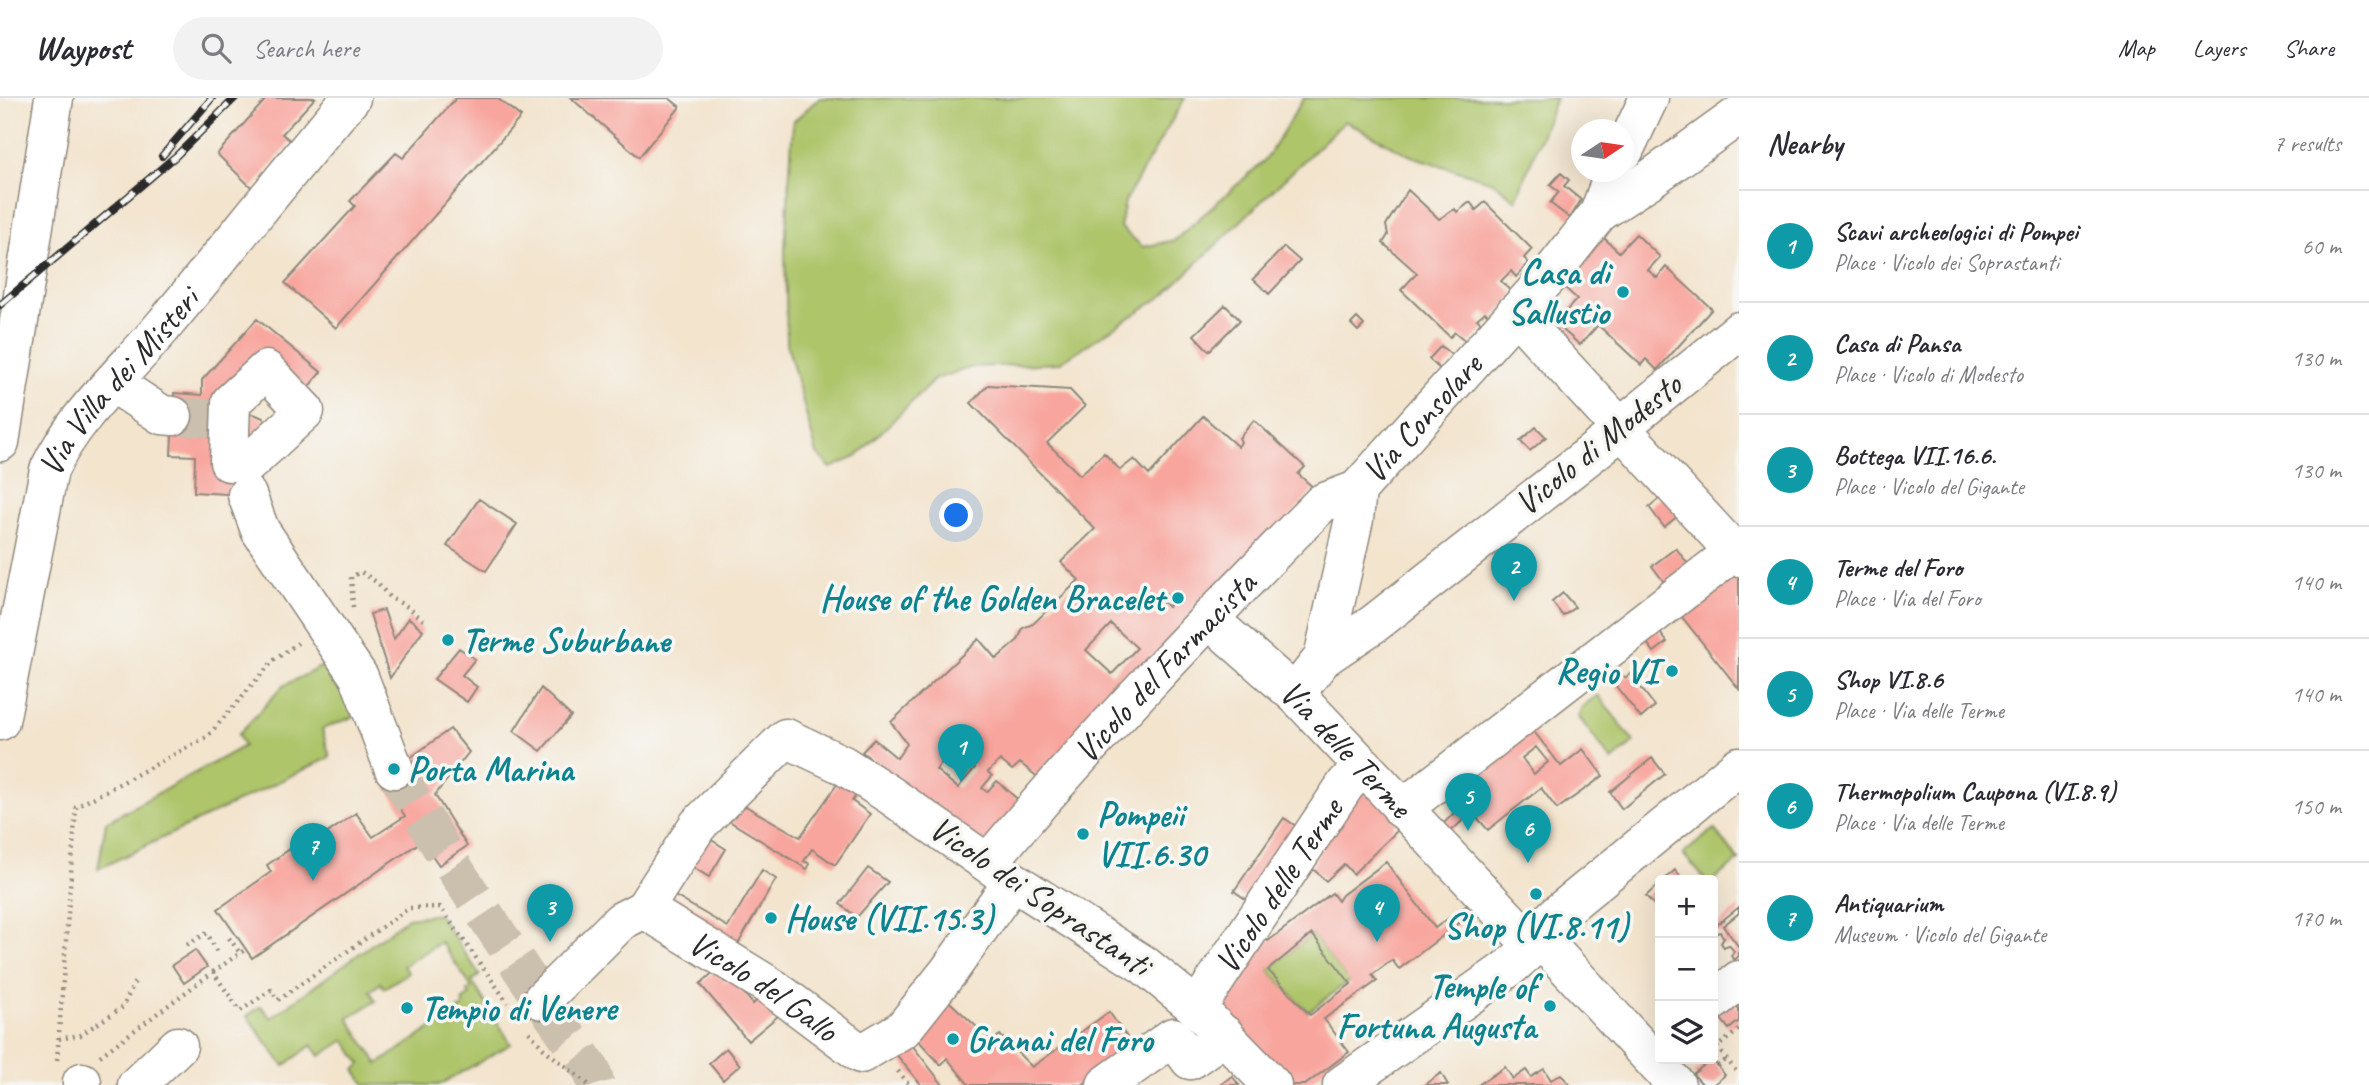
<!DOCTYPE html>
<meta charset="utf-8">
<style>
body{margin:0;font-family:Caveat,sans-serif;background:#f2f2f3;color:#2b2b33}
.controls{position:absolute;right:21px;bottom:21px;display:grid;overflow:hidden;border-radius:7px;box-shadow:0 7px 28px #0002}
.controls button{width:63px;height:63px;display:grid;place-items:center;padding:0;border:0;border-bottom:2px solid #e1e1e2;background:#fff;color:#2b2b33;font:35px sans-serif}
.compass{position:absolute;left:1571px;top:21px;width:63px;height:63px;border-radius:50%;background:#fff;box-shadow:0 7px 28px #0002;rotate:77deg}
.you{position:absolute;left:957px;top:418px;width:24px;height:24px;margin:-18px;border:5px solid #fff;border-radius:50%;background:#1a73e8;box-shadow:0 0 0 10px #1a73e833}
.badge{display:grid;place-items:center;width:46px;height:46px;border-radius:50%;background:#7c3aed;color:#fff;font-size:23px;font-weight:700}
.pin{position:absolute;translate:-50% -58px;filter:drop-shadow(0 2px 4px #0008)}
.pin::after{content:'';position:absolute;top:37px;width:24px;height:21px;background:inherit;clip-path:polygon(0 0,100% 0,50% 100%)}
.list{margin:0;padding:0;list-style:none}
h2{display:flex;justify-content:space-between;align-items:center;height:91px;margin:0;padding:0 28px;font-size:30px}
h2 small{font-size:23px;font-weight:400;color:#7c7c81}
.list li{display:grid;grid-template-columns:46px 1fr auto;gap:21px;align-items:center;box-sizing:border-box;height:112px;padding:0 28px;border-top:2px solid #e1e1e2}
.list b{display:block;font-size:26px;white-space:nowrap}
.list p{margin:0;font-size:23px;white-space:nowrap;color:#7c7c81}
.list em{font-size:23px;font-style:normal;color:#7c7c81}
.icon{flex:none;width:38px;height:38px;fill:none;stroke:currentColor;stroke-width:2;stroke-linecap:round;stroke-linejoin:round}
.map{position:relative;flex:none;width:1739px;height:987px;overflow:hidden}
header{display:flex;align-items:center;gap:42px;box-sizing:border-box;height:98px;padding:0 35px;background:#fff;border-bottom:2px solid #e1e1e2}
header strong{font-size:33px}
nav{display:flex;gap:38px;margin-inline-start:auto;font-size:24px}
.search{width:490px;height:63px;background:#f2f2f3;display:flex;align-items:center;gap:18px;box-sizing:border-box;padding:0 24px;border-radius:38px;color:#7c7c81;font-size:26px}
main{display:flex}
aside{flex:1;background:#fff}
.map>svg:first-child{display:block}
</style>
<header>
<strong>Waypost</strong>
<div class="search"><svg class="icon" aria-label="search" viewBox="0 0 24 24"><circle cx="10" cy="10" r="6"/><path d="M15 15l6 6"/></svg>Search here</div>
<nav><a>Map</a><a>Layers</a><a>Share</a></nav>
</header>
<main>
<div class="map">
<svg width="1739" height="987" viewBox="0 0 1739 987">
<rect width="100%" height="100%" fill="#f6f6f2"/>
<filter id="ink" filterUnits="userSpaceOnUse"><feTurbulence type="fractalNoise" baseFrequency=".0143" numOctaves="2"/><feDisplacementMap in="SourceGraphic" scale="14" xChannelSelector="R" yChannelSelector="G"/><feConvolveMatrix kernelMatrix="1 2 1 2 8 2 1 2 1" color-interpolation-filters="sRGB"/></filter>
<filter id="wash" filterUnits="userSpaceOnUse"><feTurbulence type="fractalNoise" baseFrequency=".00686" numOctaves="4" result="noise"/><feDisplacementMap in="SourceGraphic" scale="28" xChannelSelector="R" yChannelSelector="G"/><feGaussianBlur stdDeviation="1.57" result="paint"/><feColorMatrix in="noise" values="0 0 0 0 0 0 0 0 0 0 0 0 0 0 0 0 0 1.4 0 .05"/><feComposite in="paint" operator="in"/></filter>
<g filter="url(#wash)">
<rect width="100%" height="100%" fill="#f3e4ce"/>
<path fill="#aec56a" stroke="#6c784a" stroke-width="2" fill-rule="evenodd" d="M819 0H1185L1125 103 1120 129 1143 149 1175 142 1266 61 1304 0H1556L1516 102 1493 84 1411 58 1345 23 1164 197 1059 265 973 269 935 281 856 359 831 370 817 356 787 246 785 151 793 24Z
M332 563 358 617 322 631 330 659 98 771 106 724 244 648 238 637 283 588Z
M1598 597 1634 644 1612 663 1578 618 1582 609Z
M1714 731 1739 762 1713 782H1706L1683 756Z
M438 816 480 877 472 883 511 946 439 987H366L355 972 361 966 345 942 320 958 312 947 284 968 247 918 261 908 271 920 408 820ZM441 844 472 890 467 893 470 897 462 903 464 908 378 966 348 920 376 903 370 893 381 885 384 890 408 875 403 868Z
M1312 836 1349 883 1308 914 1268 872Z"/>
<g id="blocks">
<path fill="#f8a59d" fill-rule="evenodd" d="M267 0H315L282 36 291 43 252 90 217 56Z
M456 0H497L521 19 336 230 285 185 355 108 350 103 396 55 403 60Z
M571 0H669L680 9 639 59Z
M1561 75 1569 82 1564 88 1581 102 1570 120 1550 105 1559 94 1550 87Z
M1408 92 1439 121 1455 111 1457 114 1470 104 1476 112 1485 104 1532 151 1524 160 1529 165 1516 179 1511 173 1501 183 1514 197 1492 221 1485 214 1477 221 1485 229 1469 246 1455 234 1450 239 1401 192 1417 175 1383 145 1388 137 1386 127Z
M1636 136 1660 159 1648 172 1657 180 1666 169 1712 211 1657 272 1646 261 1641 267 1598 227 1580 247 1555 225 1577 201 1561 186 1603 139 1619 154Z
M1284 149 1300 163 1269 196 1253 181Z
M1225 207 1240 222 1209 253 1194 237Z
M1357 220 1364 227 1358 233 1351 226Z
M257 221 321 274 306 292 264 258 222 379 261 381 260 398 194 394 195 358 171 357 174 295 202 297V282Z
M1441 248 1455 260 1442 273 1429 261Z
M988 287 1070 292 1085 308 1047 345 1080 377 1104 355 1120 372 1134 361 1149 377 1203 318 1238 349 1241 344 1239 340 1254 322 1305 369 1298 376 1315 391 1045 685 1020 665 1012 672 1000 662 988 674 992 678 982 690 987 694 997 683 1025 708 987 751 862 654 874 641 897 660 907 646 891 624 979 541 996 561 1018 542 1023 530 1033 526 1079 482 1061 464 1095 431 971 305ZM1163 494 1173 503 1168 509 1158 500ZM1111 526 1137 550 1112 576 1086 552ZM952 651 975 670 958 690 936 672Z
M254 316 263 320 266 325 251 340 247 337 248 317Z
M1536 329 1546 339 1530 353 1520 343Z
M1666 395 1683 414 1664 429 1649 409Z
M479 401 517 426 486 473 447 448Z
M1676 450 1691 470 1667 488 1652 468Z
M1739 468V591L1675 510Z
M1563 495 1575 509 1563 518 1552 504Z
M384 512 394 541 409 520 423 532 390 580 370 516Z
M1654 527 1667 544 1654 554 1641 537Z
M459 550 475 561 462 577 477 589 467 604 434 581Z
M1609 561 1625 580 1630 576 1655 608 1641 620 1600 568Z
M541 590 571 618 541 653 514 633Z
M1528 626 1561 668 1583 651 1603 678 1557 711 1541 690 1488 732 1472 714 1448 736 1441 728 1464 705 1451 688ZM1536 649 1548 664 1534 676 1522 660Z
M450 631 469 654 435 697 467 748 439 767 422 743 252 860 218 811 271 774 267 767 297 746 302 753 356 715 373 739 405 718 381 681Z
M1652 660 1665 676 1622 711 1610 694Z
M840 682 858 694 852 703 870 716 835 767 812 751 804 763 810 766 807 771 721 718 740 705 800 739Z
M1354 687 1400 720 1393 728 1397 733 1353 776 1344 766 1326 783 1313 771 1307 778Z
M1284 720 1305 734 1254 807 1234 793Z
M697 733 726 751 709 779 680 761Z
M1386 764 1435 830 1467 807 1474 814 1399 871 1392 862 1372 877 1377 883 1324 921 1349 954 1305 987H1289L1209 905 1256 831 1268 843 1332 795 1338 803 1342 797ZM1312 836 1351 886 1310 917 1268 872Z
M868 770 888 784 857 819 840 806Z
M762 772 776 781 734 853 654 806 663 791 728 829Z
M1675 772 1683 782H1664Z
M1660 785V805L1656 809 1646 798Z
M1739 809V815L1723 828 1739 849V858L1734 862 1731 858 1734 853 1729 847 1724 849 1721 845 1724 840 1720 834 1714 836 1713 830Z
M195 852 207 869 184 885 172 867Z
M715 873 725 884 731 880 753 906 767 893 784 913 748 943 700 886Z
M940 895 992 943 1000 937 1032 969 1109 914 1134 949 1082 987H969L947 960 941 967 918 942 912 947 943 987H921L887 945Z
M1733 903 1739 911V923L1729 931 1717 916Z
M726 950 740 967 723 982 709 965Z
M1712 961 1725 977 1713 987H1703L1693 976Z
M1505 969 1513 981 1526 972 1531 979 1544 971 1551 982 1561 976 1570 987H1478Z
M1441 975 1448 987H1424Z
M1232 978 1239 987H1220Z"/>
</g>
</g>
<g filter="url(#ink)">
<use href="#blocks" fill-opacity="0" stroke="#8f887c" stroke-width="2"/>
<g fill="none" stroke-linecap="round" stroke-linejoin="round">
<path stroke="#cbbfad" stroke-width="38" stroke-dasharray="38 19" stroke-linecap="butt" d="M173 318 225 321
M394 671 448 761 542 902 592 973 596 987"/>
<g stroke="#8f887c" stroke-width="41">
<g id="minor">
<path d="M1624 53 1649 0"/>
<path d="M1599 115 1646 84 1739 17"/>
<path d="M1515 215 1739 459"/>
<path d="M266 272 305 313 250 364H229L231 304Z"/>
<path d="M113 285 162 317 173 318"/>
<path d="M247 397 260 432 359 579 394 671"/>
<path id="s1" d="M1209 521 1298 599 1517 831 1536 846 1552 853 1676 987"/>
<path d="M1323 560 1375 525 1615 337 1627 324 1739 233"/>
<path id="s2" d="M1298 599 1305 583 1323 560 1354 421 1357 392 1550 177 1599 115 1614 74"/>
<path id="s3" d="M0 623 49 372C75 316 125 274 164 227 227 152 287 74 351 0"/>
<path d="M1402 711 1739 450"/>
<path id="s4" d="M988 765C1093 639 1207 522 1322 405L1357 392"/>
<path id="s5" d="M644 811 773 890 861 956 903 931 949 873 1013 783"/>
<path d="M1555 818 1739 668"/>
<path d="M542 902 621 823 644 811 698 727 786 640 843 667 890 697 1013 783 1144 867 1197 910 1272 987"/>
<path d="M1713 903 1739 882"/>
<path id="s6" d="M1197 910 1346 686 1364 668"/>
<path d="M82 987V984"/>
<path d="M137 987 178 948"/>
<path d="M1106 987 1173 939 1190 962 1225 937"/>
<path d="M1342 987 1510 869C1525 856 1541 844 1546 825"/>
</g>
</g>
<g stroke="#8f887c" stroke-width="41">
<path id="highway" d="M0 344 54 0"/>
</g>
<path stroke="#8f887c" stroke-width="4.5" stroke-dasharray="2 5" stroke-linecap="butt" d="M353 509 351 479 361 474 378 485 389 499 408 509 426 524
M229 840 240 855
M187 847 207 835 217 854
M213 874 246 851
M1739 932 1717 949 1736 973 1739 971
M529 934 544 951 589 987
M59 941 80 937 123 909 136 881
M100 958 213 874 240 913 271 892 278 902 409 810 440 809 508 905
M57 962 76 709 207 639 273 563 298 545
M1718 968 1727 961
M898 973 909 987"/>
<use href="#minor" stroke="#fff" stroke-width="38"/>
<use href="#highway" stroke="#fff" stroke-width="38"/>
<g stroke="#2b2b2b" stroke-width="8">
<path id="rail" d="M162 58 212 0
M0 207 176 58 235 0"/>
</g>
<use href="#rail" stroke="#f6f6f2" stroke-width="5" stroke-dasharray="16" stroke-linecap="butt"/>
</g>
</g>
<g fill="#0f9aa8" stroke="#f6f6f2" stroke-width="2.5">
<circle cx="1623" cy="194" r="7"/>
<circle cx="1178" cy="500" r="7"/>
<circle cx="448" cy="542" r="7"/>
<circle cx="1672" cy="573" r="7"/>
<circle cx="394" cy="671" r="7"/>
<circle cx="1083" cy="736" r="7"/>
<circle cx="1536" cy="796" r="7"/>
<circle cx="771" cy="820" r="7"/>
<circle cx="1550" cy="908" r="7"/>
<circle cx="407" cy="910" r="7"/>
<circle cx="953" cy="941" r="7"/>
</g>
<g text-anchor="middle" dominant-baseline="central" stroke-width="7" stroke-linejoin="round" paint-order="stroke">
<g font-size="35" font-weight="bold" fill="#0d838f" stroke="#f6f6f2" text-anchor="start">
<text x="1609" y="174" text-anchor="end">Casa di<tspan x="1609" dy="40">Sallustio</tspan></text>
<text x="1164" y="500" text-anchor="end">House of the Golden Bracelet</text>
<text x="462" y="542">Terme Suburbane</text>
<text x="1658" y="573" text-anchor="end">Regio VI</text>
<text x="408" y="671">Porta Marina</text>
<text x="1097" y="716">Pompeii<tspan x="1097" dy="40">VII.6.30</tspan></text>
<text x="785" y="820">House (VII.15.3)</text>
<text x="1536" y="828" text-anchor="middle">Shop (VI.8.11)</text>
<text x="1536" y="888" text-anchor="end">Temple of<tspan x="1536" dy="40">Fortuna Augusta</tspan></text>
<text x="421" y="910">Tempio di Venere</text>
<text x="967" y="941">Granai del Foro</text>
</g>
<g font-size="35" fill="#2b2b2b" stroke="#f6f6f2">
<text stroke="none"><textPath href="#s3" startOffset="368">Via Villa dei Misteri</textPath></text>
<text stroke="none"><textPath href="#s2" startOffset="315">Via Consolare</textPath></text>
<text transform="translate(1598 346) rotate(-39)">Vicolo di Modesto</text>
<text stroke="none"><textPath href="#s4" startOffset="264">Vicolo del Farmacista</textPath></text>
<text stroke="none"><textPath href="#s1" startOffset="189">Via delle Terme</textPath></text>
<text stroke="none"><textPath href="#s6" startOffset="147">Vicolo delle Terme</textPath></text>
<text transform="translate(1040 798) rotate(34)">Vicolo dei Soprastanti</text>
<text stroke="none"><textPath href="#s5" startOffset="142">Vicolo del Gallo</textPath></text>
</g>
</g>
</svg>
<div class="controls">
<button>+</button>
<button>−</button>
<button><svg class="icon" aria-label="layers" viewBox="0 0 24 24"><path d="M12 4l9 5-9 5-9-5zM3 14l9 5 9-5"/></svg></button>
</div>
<svg class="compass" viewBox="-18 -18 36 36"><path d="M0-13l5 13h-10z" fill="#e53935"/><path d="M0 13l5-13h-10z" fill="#7c7c81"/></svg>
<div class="you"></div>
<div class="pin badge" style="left:961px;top:684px;background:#0f9aa8">1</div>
<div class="pin badge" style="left:1514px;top:503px;background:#0f9aa8">2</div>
<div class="pin badge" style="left:550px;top:844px;background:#0f9aa8">3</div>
<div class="pin badge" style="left:1377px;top:844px;background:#0f9aa8">4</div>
<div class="pin badge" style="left:1468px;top:733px;background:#0f9aa8">5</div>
<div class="pin badge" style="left:1528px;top:765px;background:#0f9aa8">6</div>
<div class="pin badge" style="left:313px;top:783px;background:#0f9aa8">7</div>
</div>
<aside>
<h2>Nearby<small>7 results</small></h2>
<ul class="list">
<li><span class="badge" style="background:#0f9aa8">1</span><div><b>Scavi archeologici di Pompei</b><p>Place · Vicolo dei Soprastanti</p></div><em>60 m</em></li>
<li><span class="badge" style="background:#0f9aa8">2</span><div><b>Casa di Pansa</b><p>Place · Vicolo di Modesto</p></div><em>130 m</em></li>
<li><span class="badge" style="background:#0f9aa8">3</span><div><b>Bottega VII.16.6.</b><p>Place · Vicolo del Gigante</p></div><em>130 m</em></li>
<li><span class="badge" style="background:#0f9aa8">4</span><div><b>Terme del Foro</b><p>Place · Via del Foro</p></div><em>140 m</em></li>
<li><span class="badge" style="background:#0f9aa8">5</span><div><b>Shop VI.8.6</b><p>Place · Via delle Terme</p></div><em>140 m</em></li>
<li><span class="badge" style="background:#0f9aa8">6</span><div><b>Thermopolium Caupona (VI.8.9)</b><p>Place · Via delle Terme</p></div><em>150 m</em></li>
<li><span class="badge" style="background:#0f9aa8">7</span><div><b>Antiquarium</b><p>Museum · Vicolo del Gigante</p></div><em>170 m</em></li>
</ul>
</aside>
</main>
